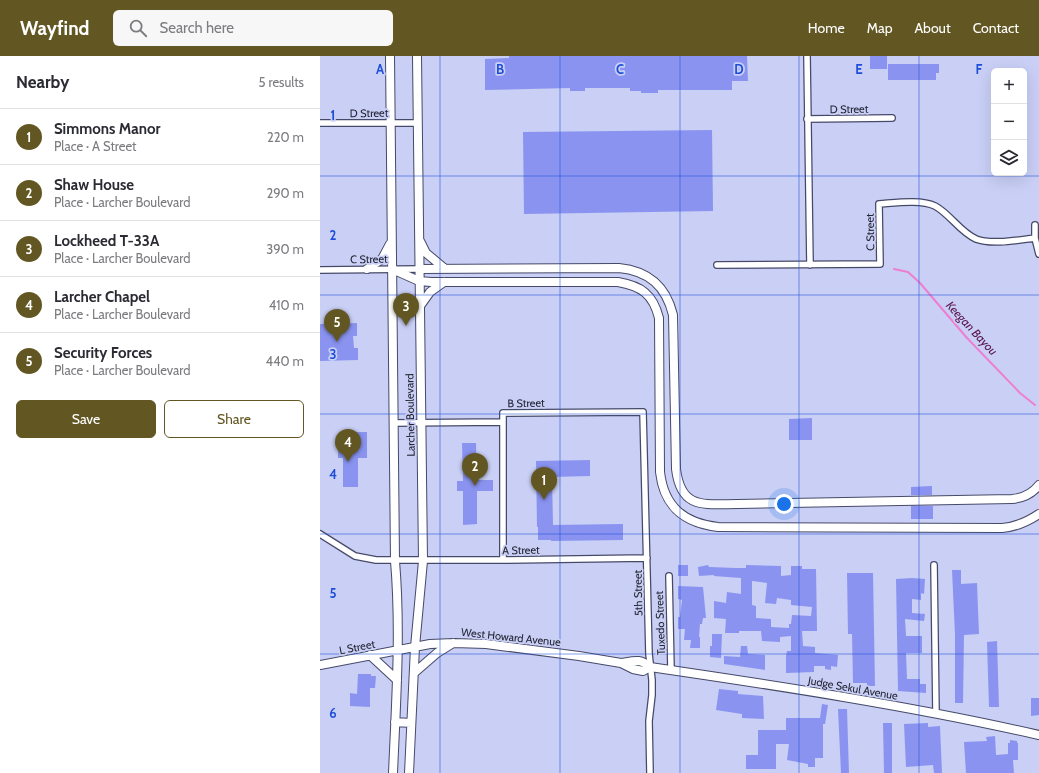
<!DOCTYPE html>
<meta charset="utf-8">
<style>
body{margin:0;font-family:Cabin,sans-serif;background:#f7f7f7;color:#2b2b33}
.controls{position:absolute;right:12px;top:12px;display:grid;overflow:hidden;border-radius:6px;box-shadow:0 4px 16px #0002}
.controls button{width:36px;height:36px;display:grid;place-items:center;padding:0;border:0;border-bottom:1px solid #e1e1e2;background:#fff;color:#2b2b33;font:20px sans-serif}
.you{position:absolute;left:464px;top:448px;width:14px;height:14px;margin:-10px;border:3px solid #fff;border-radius:50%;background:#1a73e8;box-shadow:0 0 0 6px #1a73e833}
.badge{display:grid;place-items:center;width:26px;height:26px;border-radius:50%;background:#625723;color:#fff;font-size:13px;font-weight:700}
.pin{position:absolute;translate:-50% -33px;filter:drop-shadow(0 1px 2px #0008)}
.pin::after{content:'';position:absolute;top:21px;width:14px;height:12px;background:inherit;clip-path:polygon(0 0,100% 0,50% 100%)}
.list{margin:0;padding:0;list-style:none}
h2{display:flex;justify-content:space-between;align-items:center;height:52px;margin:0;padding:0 16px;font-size:17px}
h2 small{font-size:13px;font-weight:400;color:#7c7c81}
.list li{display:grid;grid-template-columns:26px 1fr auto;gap:12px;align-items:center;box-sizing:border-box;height:56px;padding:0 16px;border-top:1px solid #e1e1e2}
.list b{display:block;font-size:15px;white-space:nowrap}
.list p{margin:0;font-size:13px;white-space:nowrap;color:#7c7c81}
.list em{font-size:13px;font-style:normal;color:#7c7c81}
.actions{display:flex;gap:8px;padding:12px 16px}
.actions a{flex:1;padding:9px 0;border:1px solid #625723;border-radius:6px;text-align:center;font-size:14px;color:#625723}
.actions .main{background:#625723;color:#fff}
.icon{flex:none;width:22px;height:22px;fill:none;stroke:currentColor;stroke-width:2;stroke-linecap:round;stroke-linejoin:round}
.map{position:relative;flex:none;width:719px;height:717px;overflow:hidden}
header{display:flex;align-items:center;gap:24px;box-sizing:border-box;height:56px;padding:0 20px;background:#625723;color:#fff}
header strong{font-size:19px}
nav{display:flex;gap:22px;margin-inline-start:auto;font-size:14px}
.search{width:280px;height:36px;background:#f7f7f7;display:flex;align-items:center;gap:10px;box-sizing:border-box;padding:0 14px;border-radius:6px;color:#7c7c81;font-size:15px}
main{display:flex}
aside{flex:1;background:#fff}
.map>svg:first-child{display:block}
</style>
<header>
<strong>Wayfind</strong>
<div class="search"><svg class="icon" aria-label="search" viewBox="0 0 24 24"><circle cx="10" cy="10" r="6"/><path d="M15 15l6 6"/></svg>Search here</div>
<nav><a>Home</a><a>Map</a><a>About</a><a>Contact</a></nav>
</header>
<main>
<aside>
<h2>Nearby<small>5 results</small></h2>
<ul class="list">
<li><span class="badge">1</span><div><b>Simmons Manor</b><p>Place · A Street</p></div><em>220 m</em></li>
<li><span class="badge">2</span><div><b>Shaw House</b><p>Place · Larcher Boulevard</p></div><em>290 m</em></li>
<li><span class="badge">3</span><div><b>Lockheed T-33A</b><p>Place · Larcher Boulevard</p></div><em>390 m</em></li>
<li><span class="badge">4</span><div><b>Larcher Chapel</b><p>Place · Larcher Boulevard</p></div><em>410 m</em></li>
<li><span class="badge">5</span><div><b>Security Forces</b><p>Place · Larcher Boulevard</p></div><em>440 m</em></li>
</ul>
<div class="actions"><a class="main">Save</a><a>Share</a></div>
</aside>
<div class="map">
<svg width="719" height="717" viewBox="0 0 719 717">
<rect width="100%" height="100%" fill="#c9cff5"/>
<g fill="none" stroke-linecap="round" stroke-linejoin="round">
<path stroke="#ee7ed2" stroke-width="2" d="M574 213 588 216 600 227 647 282 700 337 715 349"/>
</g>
<path fill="#8a94f0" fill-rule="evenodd" d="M189 0H427L428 25H412V34H338V37H321V35H310V32H265V35H250V32L165 34V3L189 2Z
M550 0H567V13H550Z
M568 8H619V17H616V24H568Z
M392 74 393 155 204 158 203 76Z
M37 267V280H33L34 292H38V304L0 305V268Z
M492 362V384H469V363Z
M20 376H47V402H38V431H23V402H18V393H20Z
M142 387H156L157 424H173V435H157V468L143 469V435H137V425H143Z
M270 404V420L232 421 233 469 303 468V484L231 485V484H218V471H217L216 405Z
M612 430V439H591V431Z
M591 450H613V463H591Z
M358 509H368V520H358Z
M388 509 389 511 416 512H426V509L461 510V520L471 519V510H482V513H496L497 575H482L483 590 495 591V597L518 599 517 611 511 610V614L505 613V610H494V616L466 617V600L467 595H471V580L460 581V586L442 585 441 575H419V577H405L406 563 394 562V545L406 547 407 536 421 538V522L394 520V519L379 520 378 511ZM432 525 447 527 445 547 456 548 457 542 471 544V549L492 551 491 560 472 559 471 568H469V572L451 571V563L436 562V550L432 549Z
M632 514H641V528L657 527 659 578 644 579 643 647H635V579Z
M527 517H553L555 630H547V627H533L532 578H528Z
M592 522 605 523 604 538 601 537V544L592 543V557L605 558 604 565 585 563 586 580H602V597H586L587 623H600V628H606V637L578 635 576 523Z
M358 530 383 531 386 562H383L382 568H380L379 581H380V592H370L371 584H364L365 573H358V561H360L362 544 358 543Z
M392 578H402L401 602 390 601V590H392Z
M677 585 679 651H669L667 586Z
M421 590H427L428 598 445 599V614L404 608V600L420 601Z
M38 618H51V620H56L55 632H50V651L30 650V637L37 638Z
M399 633 418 635V638L443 640 444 663 422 662V658L396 654Z
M711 642H719V659L711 660Z
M502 648 508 649 505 668H503V702H495V711H488V708L467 704 469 688H456V713H426V699H438V674H466V662H500Z
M518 653H527L529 717H521Z
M563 667H572V717H564Z
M608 667V671L620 670 622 717H614L613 709 586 711 584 668Z
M675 680 676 699 688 698V687H690V684L697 685V687H698V704H693L694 717H646L644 686 667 685 666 681Z"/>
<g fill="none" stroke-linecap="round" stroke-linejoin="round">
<g stroke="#464a69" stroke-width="8">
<path id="street" d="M487 0 490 209
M487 63 572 62
M0 67H97
M715 169V182L719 198
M397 209 560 208 559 148C574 147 601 143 615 150 630 158 640 176 656 183 672 189 698 184 715 182
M0 214 99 213
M183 366V504
M74 367 183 366V357L323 356 329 598 332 624V639L329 665 330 717
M0 478 35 500 56 504H183L327 502
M614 509 616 658
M349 520 351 614"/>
</g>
<g stroke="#464a69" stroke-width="10">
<path id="secondary" d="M70 0 75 505C81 576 76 646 73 717
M100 185 106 197 124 212
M47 213 62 203 70 188
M72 213 99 225 111 226H298C321 230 333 238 339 262L340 416C344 451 364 467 398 471L682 472C696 471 707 466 719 458
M99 213 299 212C329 215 346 230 353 259L356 413C361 454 384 448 418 448L692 443C704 442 712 438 719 429
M100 250 110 236 124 226
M50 599 77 624
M301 607C314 605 320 602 330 611 460 630 591 650 719 679
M0 609 110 588 134 587 166 588 259 600 301 607 313 613 323 615 330 611
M94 617 117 597 133 587
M75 666 91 667
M89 717 95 591 103 505 97 0"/>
</g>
<use href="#street" stroke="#fff" stroke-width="5.5"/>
<use href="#secondary" stroke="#fff" stroke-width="8"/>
</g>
<path fill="none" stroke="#1d4ed8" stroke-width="1" stroke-opacity="0.55" d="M120 0V717M240 0V717M360 0V717M479 0V717M599 0V717M0 120H719M0 239H719M0 358H719M0 478H719M0 598H719"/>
<g text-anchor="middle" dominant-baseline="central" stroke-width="3.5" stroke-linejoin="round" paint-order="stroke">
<g font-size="11" fill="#232533" stroke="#c9cff5">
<text transform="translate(529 53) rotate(-1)">D Street</text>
<text transform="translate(49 57) rotate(-1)">D Street</text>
<text transform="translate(550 176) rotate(-91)">C Street</text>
<text transform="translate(49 203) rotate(-1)">C Street</text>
<text transform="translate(206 347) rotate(-1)">B Street</text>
<text transform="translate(90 359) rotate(-91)">Larcher Boulevard</text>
<text transform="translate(201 494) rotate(-1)">A Street</text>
<text transform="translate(318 537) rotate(-91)">5th Street</text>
<text transform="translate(340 567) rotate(-92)">Tuxedo Street</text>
<text transform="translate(191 581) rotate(6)">West Howard Avenue</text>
<text transform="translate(37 591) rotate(-11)">L Street</text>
<text transform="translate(533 632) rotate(10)">Judge Sekul Avenue</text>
</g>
<g font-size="12" font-style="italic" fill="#59134b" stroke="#c9cff5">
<text transform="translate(652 272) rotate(47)">Keegan Bayou</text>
</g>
</g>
<g font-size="13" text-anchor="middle" font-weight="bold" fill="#1d4ed8" stroke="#c9cff5" stroke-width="3.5" stroke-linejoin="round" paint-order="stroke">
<text x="60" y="18">A</text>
<text x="180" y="18">B</text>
<text x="300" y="18">C</text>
<text x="419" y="18">D</text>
<text x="539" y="18">E</text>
<text x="659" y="18">F</text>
<text x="13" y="64">1</text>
<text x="13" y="184">2</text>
<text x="13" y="303">3</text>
<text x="13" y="423">4</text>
<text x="13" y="542">5</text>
<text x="13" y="662">6</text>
</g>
</svg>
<div class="controls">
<button>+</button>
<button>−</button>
<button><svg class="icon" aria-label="layers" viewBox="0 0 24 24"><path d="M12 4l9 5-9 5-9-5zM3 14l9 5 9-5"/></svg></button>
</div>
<div class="you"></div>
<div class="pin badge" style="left:224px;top:444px">1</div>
<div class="pin badge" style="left:155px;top:430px">2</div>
<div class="pin badge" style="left:86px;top:270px">3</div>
<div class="pin badge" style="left:28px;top:406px">4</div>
<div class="pin badge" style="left:17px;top:286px">5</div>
</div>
</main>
